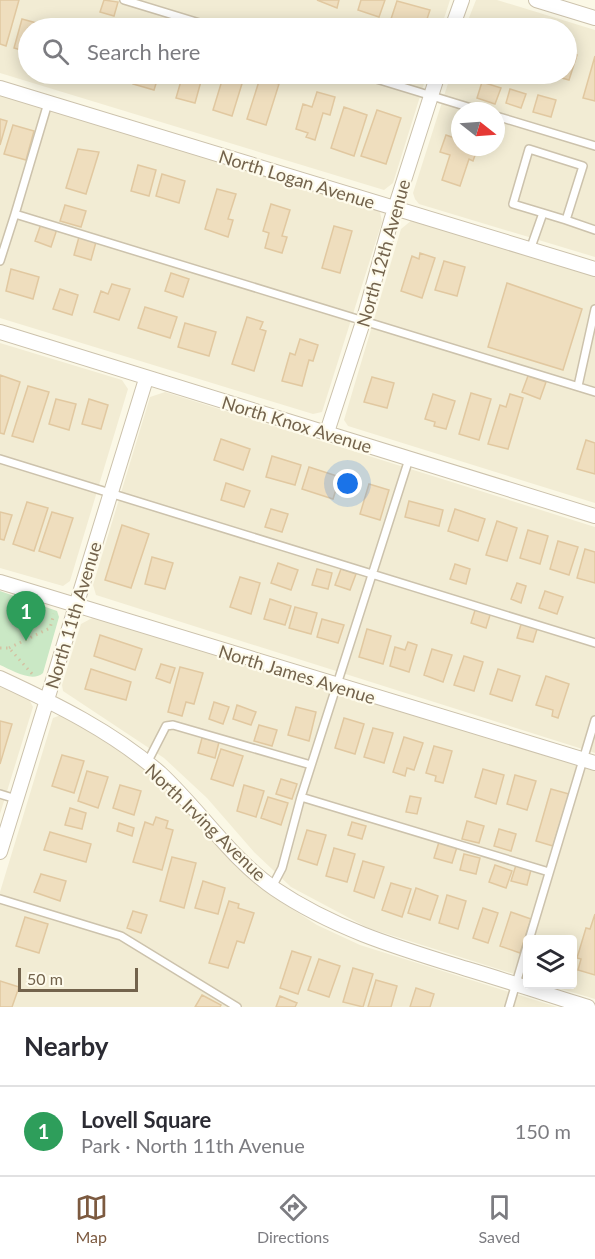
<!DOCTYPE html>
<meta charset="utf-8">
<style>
body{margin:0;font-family:Lato,sans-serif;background:#f7f7f7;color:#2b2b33}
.controls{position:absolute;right:18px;bottom:18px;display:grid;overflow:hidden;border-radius:6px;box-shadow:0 3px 15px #0003}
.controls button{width:54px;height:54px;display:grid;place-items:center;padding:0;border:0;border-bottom:2px solid #e1e1e2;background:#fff;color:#2b2b33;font:30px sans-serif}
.compass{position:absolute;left:451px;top:102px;width:54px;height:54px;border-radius:50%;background:#fff;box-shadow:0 3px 15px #0003;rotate:107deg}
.scale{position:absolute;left:18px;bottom:15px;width:120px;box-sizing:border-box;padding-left:6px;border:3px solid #73634c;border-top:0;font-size:16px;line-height:21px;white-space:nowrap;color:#73634c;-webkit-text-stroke:4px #fefbec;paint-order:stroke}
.you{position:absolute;left:348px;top:484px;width:21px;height:21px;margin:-15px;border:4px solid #fff;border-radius:50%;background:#1a73e8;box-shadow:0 0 0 9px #1a73e833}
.badge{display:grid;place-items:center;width:39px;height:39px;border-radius:50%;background:#7c5a40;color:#fff;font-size:20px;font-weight:700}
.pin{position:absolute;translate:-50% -50px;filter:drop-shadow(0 2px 3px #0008)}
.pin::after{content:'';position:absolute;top:32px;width:21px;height:18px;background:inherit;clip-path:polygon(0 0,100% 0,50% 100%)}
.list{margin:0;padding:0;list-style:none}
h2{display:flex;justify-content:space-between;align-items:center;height:78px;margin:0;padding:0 24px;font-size:26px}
h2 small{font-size:20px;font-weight:400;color:#7c7c81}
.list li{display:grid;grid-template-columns:39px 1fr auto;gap:18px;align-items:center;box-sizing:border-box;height:90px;padding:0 24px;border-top:2px solid #e1e1e2}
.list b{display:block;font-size:22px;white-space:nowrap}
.list p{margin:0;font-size:20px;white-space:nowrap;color:#7c7c81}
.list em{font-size:20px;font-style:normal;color:#7c7c81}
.icon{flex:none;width:33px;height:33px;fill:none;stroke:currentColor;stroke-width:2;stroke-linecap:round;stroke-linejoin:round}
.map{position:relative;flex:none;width:595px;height:1007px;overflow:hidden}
.search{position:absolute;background:#fff;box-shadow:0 3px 15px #0003;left:18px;right:18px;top:18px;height:66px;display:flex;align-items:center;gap:15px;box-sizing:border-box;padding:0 21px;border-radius:33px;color:#7c7c81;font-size:22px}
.sheet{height:168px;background:#fff}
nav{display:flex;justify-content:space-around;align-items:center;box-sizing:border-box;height:84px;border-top:2px solid #e1e1e2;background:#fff;font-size:16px;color:#7c7c81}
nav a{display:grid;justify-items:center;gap:3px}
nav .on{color:#7c5a40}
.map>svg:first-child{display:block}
</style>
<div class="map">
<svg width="595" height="1007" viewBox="0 0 595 1007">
<rect width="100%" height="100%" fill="#fbf8e6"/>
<path fill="#f2ecd4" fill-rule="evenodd" d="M0 0H450L441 28H28V74H427L393 183 384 190 0 73Z
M476 0H497L595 30V257L419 204 415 199 413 193 451 74H566V28H465ZM460 111H496V147H460Z
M0 94 374 207 380 212 382 222 322 412 313 414 0 318Z
M412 220 595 276V503L348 426 344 420 401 229Z
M0 343 122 380 128 389 70 581 63 586 0 568Z
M165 392 595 527V753L96 595 93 585 150 397Z
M94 617 595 771V999L548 985 572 984V940H528L527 978 368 928 291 887 254 852 207 798 164 758 63 691 62 685 81 624Z
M0 687 28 697 33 707 0 814Z
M61 715 116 745 154 774 247 872 281 902 317 925 360 945 557 1007H0V892L53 718Z"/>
<path fill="#cae8c5" d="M0 591 57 611 59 617 43 673C32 683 12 670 0 665Z"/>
<path fill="#efdebe" stroke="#e1c8a0" stroke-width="1.5" d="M0 0H19L6 46 0 44Z
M104 0 118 2 114 16 100 12Z
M317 0H339L337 8Z
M361 0H385L379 17 358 10Z
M397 1 430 10 424 28H395L396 24 390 22Z
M22 19 44 25 43 28H28V52L14 48Z
M566 52 577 55 569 80 548 74H566Z
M595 56V101L583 98Z
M136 74H159L154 90 133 84Z
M183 74H203L195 103 176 98Z
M224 74H245L232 116 213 110Z
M260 78 279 84 266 125 247 119Z
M482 82 501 88 495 104 477 98Z
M510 89 526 94 521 108 506 103Z
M317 92 335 97 330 115 323 113 315 140 306 137 308 133 296 129 303 104 312 107Z
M538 95 556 100 551 117 533 112Z
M344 107 367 115 354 156 331 148Z
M377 110 401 118 386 164 361 156Z
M0 119 7 121 0 145Z
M13 125 34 131 26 160 4 154Z
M446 135 460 140V147H478L473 161 469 159 460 186 442 180 450 155 440 152Z
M78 149 99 152 86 194 66 188Z
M138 165 156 170 149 196 131 191Z
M162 174 185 181 179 203 156 196Z
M217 189 236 194 228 219 233 220 228 237 205 229Z
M271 204 290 210 282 236 287 237 282 253 265 248 269 233 263 231Z
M65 205 86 211 81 227 60 221Z
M41 224 57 229 51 247 35 241Z
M334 226 352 231 340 273 322 268Z
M79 237 96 242 91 260 74 255Z
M420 253 435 258 422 298 401 291 412 256 419 259Z
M444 261 465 267 457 296 435 290Z
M11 269 39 277 33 299 6 291Z
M171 273 189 279 183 297 165 291Z
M507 283 582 309 563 370 488 347Z
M112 284 130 289 119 320 94 312 101 291 108 294Z
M60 289 78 295 72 315 53 309Z
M145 307 177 317 170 338 138 328Z
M247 317 263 322 260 329 266 331 254 371 232 364Z
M185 323 216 332 209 356 178 347Z
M300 339 318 345 313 361 309 360 302 386 282 381 290 353 295 355Z
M0 375 20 382 4 434 0 433Z
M528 376 546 382 540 399 522 392Z
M372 377 394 383 387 408 364 402Z
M28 386 49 392 33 442 12 436Z
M471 393 491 399 479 440 459 434Z
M433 394 455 401 446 429 434 426 435 422 425 419Z
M510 394 523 398 508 449 488 444 500 405 506 407Z
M56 399 76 404 69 430 49 424Z
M89 399 108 405 101 429 82 424Z
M221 439 250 449 243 470 214 460Z
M586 440 595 443V474L577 469Z
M272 456 301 465 295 485 266 477Z
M309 467 340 477 333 499 302 489Z
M226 483 250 491 244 507 221 500Z
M369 484 389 490 380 520 360 514Z
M409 501 443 510 439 526 405 517Z
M27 502 48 508 34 551 13 544Z
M271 509 288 514 282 532 265 527Z
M455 509 485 519 478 541 448 531Z
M0 512 12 515 4 540 0 539Z
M52 512 73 518 60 558 39 551Z
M497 521 517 528 507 561 486 555Z
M122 525 149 534 131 588 105 580Z
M528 530 548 536 540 564 520 558Z
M558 541 578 547 569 575 550 569Z
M585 549 595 552V583L577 578Z
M152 557 173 563 165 589 145 584Z
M278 563 298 570 291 590 271 583Z
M455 564 470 569 466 584 450 579Z
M317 569 332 573 328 589 312 585Z
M341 569 356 574 350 590 335 585Z
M240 577 260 583 251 614 230 607Z
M517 583 526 586 521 603 511 599Z
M545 591 563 597 557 614 539 608Z
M270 599 291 606 285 625 264 619Z
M295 607 317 613 311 634 289 628Z
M476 607 491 612 486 628 471 623Z
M322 619 344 625 338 643 317 637Z
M522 621 538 626 533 642 517 638Z
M367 629 391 636 383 664 359 657Z
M100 635 142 649 135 670 94 656Z
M408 642 417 645 409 672 390 666 395 647 405 650Z
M432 649 452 655 443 682 424 675Z
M464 656 483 662 474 691 454 685Z
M161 664 175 668 170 683 156 678Z
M180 667 203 673 194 704 186 702 182 716 168 712Z
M91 669 131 682 126 700 85 689Z
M498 669 520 676 512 701 490 694Z
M546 676 569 684 558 718 552 716 553 710 536 705Z
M214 702 229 707 223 724 209 719Z
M237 705 256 712 251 725 233 719Z
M296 707 316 712 309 741 288 735Z
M344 718 364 724 355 754 335 748Z
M0 721 12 724 0 764Z
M259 725 277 730 272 746 254 741Z
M373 728 393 733 384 763 364 757Z
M404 737 423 743 414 770 407 768 405 776 393 772Z
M202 738 219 742 215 758 198 753Z
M434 746 452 751 443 783 435 781 436 776 426 773Z
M221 749 243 756 233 786 211 779Z
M62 755 84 761 74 793 52 786Z
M483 769 504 775 496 804 475 797Z
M87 771 108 777 98 808 78 801Z
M515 775 536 781 527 810 507 804Z
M281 779 297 784 292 799 276 794Z
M120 785 141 791 134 815 113 808Z
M244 785 264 791 256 817 237 811Z
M551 789 569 794 553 846 536 841Z
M410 796 421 798 417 814 406 812Z
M268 797 288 803 281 825 261 818Z
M70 808 86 813 82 829 65 825Z
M156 817 168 821 166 828 173 830 162 870 133 862 145 822 153 825Z
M467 821 484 826 479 843 462 839Z
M352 822 366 826 362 839 348 835Z
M119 823 134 828 132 836 117 831Z
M499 829 516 834 511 851 494 846Z
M307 830 326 835 317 865 298 859Z
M50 832 91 844 86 862 44 850Z
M439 842 457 847 452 863 434 858Z
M334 848 355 854 347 882 326 876Z
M464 854 480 858 476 874 460 870Z
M172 857 196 863 184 908 160 901Z
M363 861 384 867 374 898 354 891Z
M495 865 512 871 506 888 489 882Z
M516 865 531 870 527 885 511 881Z
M41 874 66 881 60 901 34 892Z
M203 881 225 888 218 914 195 908Z
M391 883 411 889 402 917 382 910Z
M416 888 438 896 430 920 408 913Z
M447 895 466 901 458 929 439 923Z
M229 901 239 904 238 908 254 913 244 943 237 941 228 968 209 963Z
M483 908 498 913 488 943 473 938Z
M133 911 147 915 141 933 127 928Z
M511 912 531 919 520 953 500 946Z
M595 914V975L578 970 581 959 577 958 586 928 590 929Z
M25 917 48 924 39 953 16 946Z
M292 951 311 957 298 994 280 988Z
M319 959 340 966 329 997 308 990Z
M353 968 373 974 363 1007 343 1002Z
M376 980 397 986 391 1007H368Z
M0 981 19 987 12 1007H0Z
M416 988 434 994 430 1007H410Z
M202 995 221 1005 220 1007H195Z
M280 996 297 1003 295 1007H276Z"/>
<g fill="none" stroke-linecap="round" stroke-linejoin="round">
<g stroke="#ccc2ac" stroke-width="10">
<path id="lane" d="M124 0 216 28
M360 74 481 111
M496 116 595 146
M15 214 48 103
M566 220 595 230
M530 250 543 213 513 204 529 149 583 166 566 220 543 213
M0 261 15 214 595 392
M578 386 595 309
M0 459 595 643
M147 763 166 726 173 725 311 765
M0 794 16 799
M301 797 549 872
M272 887 282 868 301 797 409 459
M0 899 121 936 237 1007
M529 940 595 720
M509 1007 528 943"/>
</g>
<g stroke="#ccc2ac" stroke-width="16">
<path id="street" d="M536 0 595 18
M452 28 462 0
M0 88 595 269
M0 332 595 516
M327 432 363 322 391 221 438 74
M0 582 595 763
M0 678C56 704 113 732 160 773 200 810 230 858 275 889 334 929 399 948 467 969 508 981 548 995 588 1007
M0 852 146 379"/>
</g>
<path stroke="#d4c1a2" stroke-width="3" stroke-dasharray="1.5 4.5" stroke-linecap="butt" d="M0 648H9L34 676
M9 648 50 628 54 614"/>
<use href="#lane" stroke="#fff" stroke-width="7"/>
<use href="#street" stroke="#fff" stroke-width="14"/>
</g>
<g text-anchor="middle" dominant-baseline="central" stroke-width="4.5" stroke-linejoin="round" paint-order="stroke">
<g font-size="18" fill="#73634c" stroke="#fefbec">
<text transform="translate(297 179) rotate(17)">North Logan Avenue</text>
<text transform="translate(383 253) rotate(-74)">North 12th Avenue</text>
<text transform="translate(297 424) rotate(17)">North Knox Avenue</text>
<text transform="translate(73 615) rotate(-73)">North 11th Avenue</text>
<text transform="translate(297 674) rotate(17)">North James Avenue</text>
<text transform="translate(206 822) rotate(44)">North Irving Avenue</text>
</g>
</g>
</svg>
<div class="controls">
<button><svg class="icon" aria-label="layers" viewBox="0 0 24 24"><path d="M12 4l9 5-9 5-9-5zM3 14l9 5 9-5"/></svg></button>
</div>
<svg class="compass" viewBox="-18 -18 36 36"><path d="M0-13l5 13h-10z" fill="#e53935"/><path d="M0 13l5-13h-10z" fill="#7c7c81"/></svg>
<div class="scale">50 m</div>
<div class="you"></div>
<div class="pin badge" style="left:26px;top:641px;background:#2e9e5b">1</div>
<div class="search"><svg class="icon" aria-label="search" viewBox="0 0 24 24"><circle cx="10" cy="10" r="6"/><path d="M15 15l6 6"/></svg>Search here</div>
</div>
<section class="sheet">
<h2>Nearby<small></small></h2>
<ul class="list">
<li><span class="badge" style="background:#2e9e5b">1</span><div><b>Lovell Square</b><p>Park · North 11th Avenue</p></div><em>150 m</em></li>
</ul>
</section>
<nav>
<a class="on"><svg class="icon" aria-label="map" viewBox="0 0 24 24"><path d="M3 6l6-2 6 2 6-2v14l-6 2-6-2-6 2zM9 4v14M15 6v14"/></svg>Map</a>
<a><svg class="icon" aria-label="directions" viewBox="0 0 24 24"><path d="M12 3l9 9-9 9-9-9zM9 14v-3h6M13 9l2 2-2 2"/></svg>Directions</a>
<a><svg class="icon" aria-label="saved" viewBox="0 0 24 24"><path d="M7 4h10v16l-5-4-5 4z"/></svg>Saved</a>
</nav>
